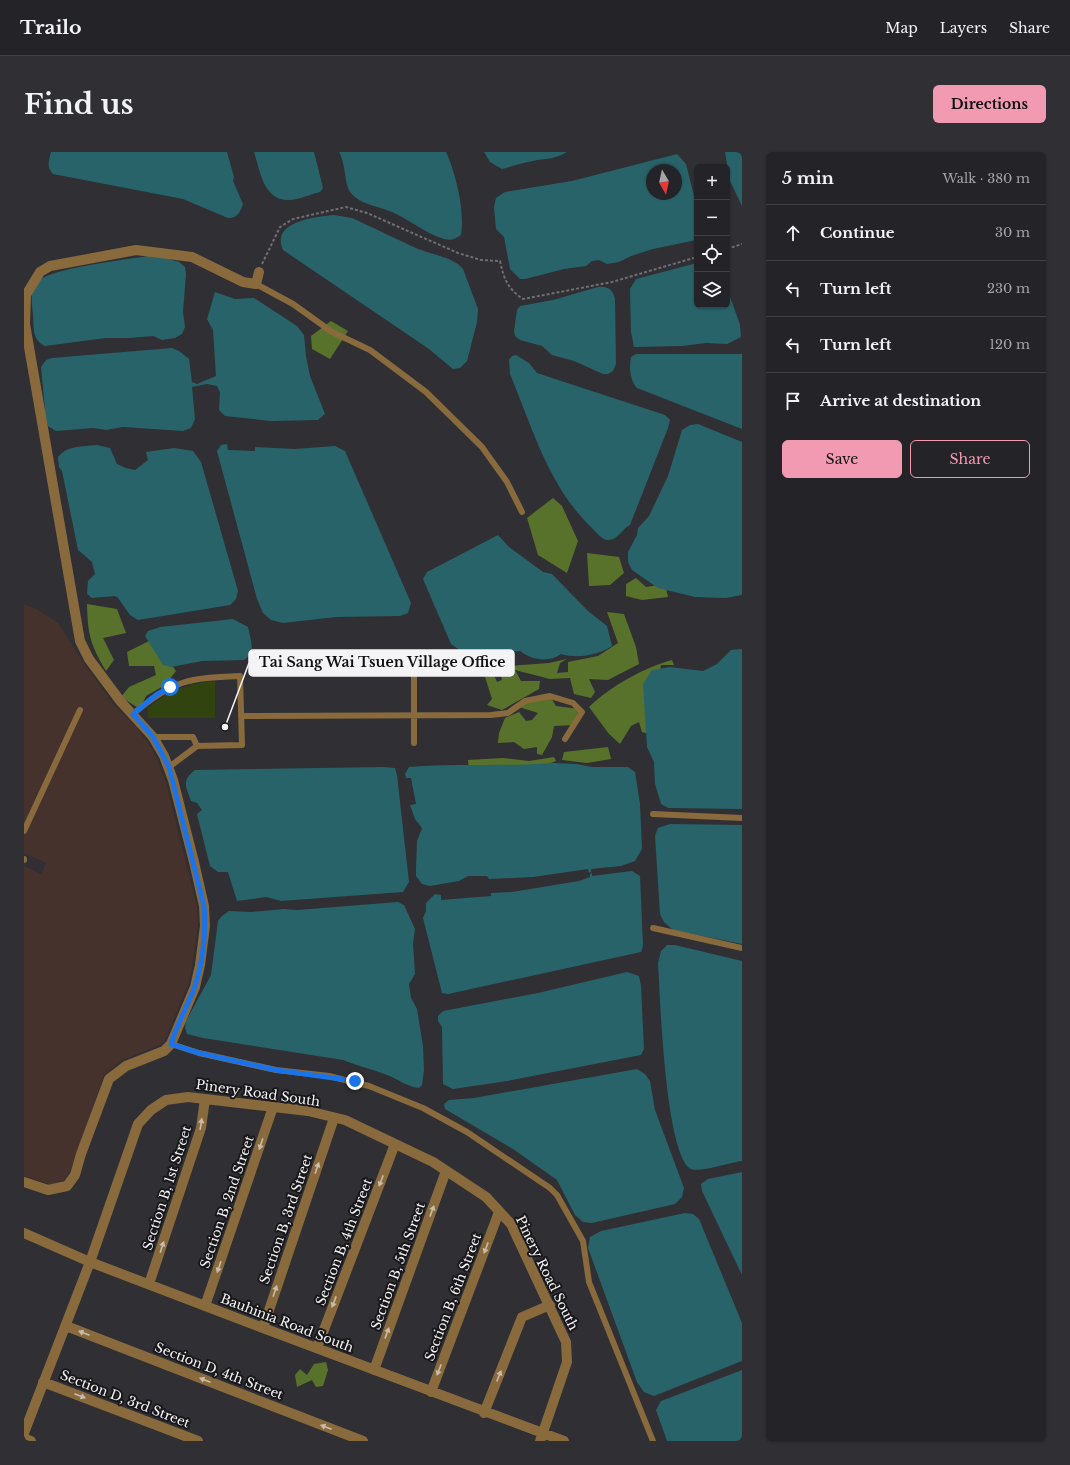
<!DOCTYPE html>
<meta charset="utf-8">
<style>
body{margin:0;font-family:"Libre Baskerville",serif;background:#302f33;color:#f1f3f6}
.controls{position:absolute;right:12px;top:12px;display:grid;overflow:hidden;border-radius:6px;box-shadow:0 1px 3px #0004}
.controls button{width:36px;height:36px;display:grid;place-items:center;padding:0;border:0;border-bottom:1px solid #414044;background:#242327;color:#f1f3f6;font:20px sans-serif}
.compass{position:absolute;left:622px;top:12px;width:36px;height:36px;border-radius:50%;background:#242327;box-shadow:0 1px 3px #0004;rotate:171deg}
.stop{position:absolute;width:12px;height:12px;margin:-9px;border:3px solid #1a73e8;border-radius:50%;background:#fff}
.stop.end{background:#1a73e8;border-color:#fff;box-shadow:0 1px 4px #0008}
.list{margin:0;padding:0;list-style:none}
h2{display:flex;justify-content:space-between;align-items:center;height:52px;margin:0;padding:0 16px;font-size:17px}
h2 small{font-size:13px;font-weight:400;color:#a3a4a7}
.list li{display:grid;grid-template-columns:26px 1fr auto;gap:12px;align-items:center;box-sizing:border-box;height:56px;padding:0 16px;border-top:1px solid #414044}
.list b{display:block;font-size:15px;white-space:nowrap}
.list em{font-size:13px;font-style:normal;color:#a3a4a7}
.actions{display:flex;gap:8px;padding:12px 16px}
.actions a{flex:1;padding:9px 0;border:1px solid #f19ab2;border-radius:6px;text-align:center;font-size:14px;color:#f19ab2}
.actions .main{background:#f19ab2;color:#111}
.icon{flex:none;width:22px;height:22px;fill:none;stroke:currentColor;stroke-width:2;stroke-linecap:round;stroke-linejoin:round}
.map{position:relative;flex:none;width:718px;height:1289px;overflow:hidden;border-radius:6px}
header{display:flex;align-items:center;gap:24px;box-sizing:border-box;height:56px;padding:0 20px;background:#242327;border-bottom:1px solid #414044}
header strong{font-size:19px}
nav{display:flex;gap:22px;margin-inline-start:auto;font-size:14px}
.intro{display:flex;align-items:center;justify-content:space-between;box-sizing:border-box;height:96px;padding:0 24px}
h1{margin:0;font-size:28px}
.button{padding:10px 18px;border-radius:6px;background:#f19ab2;color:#111;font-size:14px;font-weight:700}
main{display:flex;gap:24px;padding:0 24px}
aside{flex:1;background:#242327;border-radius:6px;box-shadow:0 1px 3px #0004}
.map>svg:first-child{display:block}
</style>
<header>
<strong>Trailo</strong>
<nav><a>Map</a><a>Layers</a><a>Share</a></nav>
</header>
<div class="intro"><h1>Find us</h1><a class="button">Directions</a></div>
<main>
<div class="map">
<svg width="718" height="1289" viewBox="0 0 718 1289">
<rect width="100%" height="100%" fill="#302f34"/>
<path fill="#45322d" d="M0 452 12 457 34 471 59 510 91 554 112 575 129 598 142 630 173 755 174 773 168 815 164 833 141 888 136 893 99 908 80 923 46 1020 39 1029 29 1033 0 1024V714L17 722 22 711 0 701Z"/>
<path fill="#31430f" d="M191 529V566H124V556C144 539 164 531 191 529Z"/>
<path fill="#59722b" d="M307 169 324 179 306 207 288 197 287 184Z
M529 346 538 354 554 389 543 421 514 403 503 366Z
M563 401 595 405 600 421 586 433 565 434Z
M612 426 622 435 641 432 644 445 618 448 602 444V432Z
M63 452 93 457 102 481 79 486 90 508 82 519C66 491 64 484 63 452Z
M583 460 600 462 612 495 615 512 584 528 565 527 571 540 567 546 550 542 546 526 526 527 491 518 497 529H516L515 537 478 558 463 553 468 547 461 525 470 523 473 530 478 528 476 519 484 514 525 511 543 507 536 511 533 521 544 520V510L574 504 594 491Z
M129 487 152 519 141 533 122 544 116 557 97 545 105 535 132 523 130 514H105L103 500Z
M648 508 650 513H637L626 582 618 580 615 570 607 574 596 592 585 582 565 555C587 534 619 516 648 508Z
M526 544 532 554 555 557 550 573 530 574 528 585 518 603 513 602V595L500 597 490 590 474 591 475 581 481 566 495 560 502 569 508 568 514 561 495 555 506 548Z
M584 595 587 607 563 611 538 608 540 600Z
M530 605 532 609 517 615 445 617 444 608 479 606 505 609Z
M302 1210 304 1218 299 1234 292 1235 288 1228 273 1235 271 1223 276 1217 283 1223 290 1212Z"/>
<path fill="#28636a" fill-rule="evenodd" d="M27 0H203L210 25 209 29 219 52C216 60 214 66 204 66L159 47 29 22C22 15 25 9 27 0Z
M230 0H290L299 36 296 40C286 42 273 49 263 48 239 47 236 18 230 0Z
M315 0H422C432 22 441 59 437 83 431 87 427 89 420 87 401 81 386 68 368 60 354 54 337 53 327 41 320 33 322 11 315 0Z
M460 0H543C531 8 521 6 509 9 499 11 488 14 478 17L466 10Z
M701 0H718V54L706 29Z
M653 2 662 12 673 56 672 88 629 97 607 104 595 110 583 112 575 108 568 109 562 114 540 117 501 127H496L486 117 480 85 472 77 470 55 472 46 481 40 548 29ZM628 18H652V42H628Z
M310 63 328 66 394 97 425 107 434 112 439 117 454 157 453 170 443 209 436 216 429 217 405 197 259 98C246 69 292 65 310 63Z
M131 103 155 110 161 115 162 122 159 160 161 175 158 182 151 186 138 188 129 184 105 186H82L21 194C8 188 10 176 9 163 8 153 6 141 11 132 20 116 109 107 131 103Z
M673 111V153H703V136L716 173 717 185 703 192 682 191 658 194 610 195 607 180 606 137 612 127Z
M574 135C583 134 589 137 591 147L592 212 589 219 584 222H579L550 209 528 203 518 194 496 188 491 184 490 179 493 158 496 154 529 148Z
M191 140 211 147 230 146 273 174 280 183 282 204 286 224 301 262 294 268 247 269 201 264 195 258 196 240 193 234 183 232 168 235 171 267 167 276 159 279 99 275 82 278 69 276 32 279 24 274 20 263 21 258 17 215 22 208 28 206 148 196 155 199 165 207 168 230 173 232 192 224 189 178 183 167Z
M612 202H718V277L613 236C606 228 605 216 607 205Z
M492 203 505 211 513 221 641 263 646 268 644 276 606 373C598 377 594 388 584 388 578 388 572 380 567 375 525 335 508 275 486 222L485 208 488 204Z
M674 272 718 290V443L702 446 671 445 634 436 608 418 604 410V400L613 383 614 376 625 364 644 324 658 278 666 273Z
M203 292 204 298 231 299V295L271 297 311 294 321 299 387 451 384 461 376 464 312 465 259 471 247 468 239 461 233 447 193 299 197 293Z
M73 293 86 296 93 312 102 316 111 318 124 308 122 300 150 296 169 299 177 310 214 439 212 447 206 453 114 468 106 463 94 446 91 444 68 446 63 442 64 429 71 422 68 410 54 398 38 319 35 315 34 305C44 293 58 295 73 293Z
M474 383 485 395 519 420 528 422 564 459 583 474 588 494C575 503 553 507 537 502 524 511 508 508 496 499L474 501 437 499 427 492 399 427 403 420Z
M209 467 224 475C226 487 233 500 220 508L178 509 147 515 139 513 121 484 124 479 136 475Z
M718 497V657L644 656 637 652 631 632 630 610 623 595 619 532 628 518 646 515 679 519 693 512 707 498Z
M529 611 552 612 568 615H604L611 620 616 652 618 697 611 709 597 714 567 717V720L565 721 564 717 509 725 465 727 463 724H444L435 729 406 734 398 732 392 724V716L393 689 398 676 391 667 386 653 392 652 387 626H382L381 622 385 615C433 611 481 615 529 611Z
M360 615 371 616 373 623 385 730 379 740 257 749 242 745 213 749 204 720H194L186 714 173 662 178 658 173 651 167 649C162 634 157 629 171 618Z
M646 672 718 673V792L649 778 640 770 636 762 631 684 634 676Z
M608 719 616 724 619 794 617 800 424 842 418 841 399 766 402 759V751L411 742 417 743V748L467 744V741L488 740 555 729 566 725V722L568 721V724Z
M374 750 380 753 391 777 389 791 391 822 385 832 387 846 393 857 399 894 400 918 398 933 395 936C383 935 374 927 363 923 349 917 333 914 319 908L179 886 163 882 161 875 162 869 187 823 194 769 198 764 205 759 227 760 260 757 273 758Z
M643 793H651L718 809V1009C707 1010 676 1021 667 1017 641 1004 636 842 634 811L637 799Z
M603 820 615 824 617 834 620 897 617 903 483 929 429 937 419 932 418 875 414 869V864L419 859 514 841Z
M613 917 621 922 626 929 631 958 660 1036 658 1045 651 1052 568 1071 559 1070 551 1063 533 1028 489 997 421 957 420 952 425 948 450 946Z
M718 1020V1123L678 1039 677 1032 684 1027Z
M661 1061 669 1062 675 1067 718 1171V1209L630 1244 620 1240 613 1230 564 1096 566 1085 577 1079Z
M718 1218V1289H643L632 1258 637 1249Z"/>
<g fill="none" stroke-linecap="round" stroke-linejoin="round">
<path stroke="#6f6e73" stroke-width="2" stroke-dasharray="3 2" stroke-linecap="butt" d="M703 97 718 92
M238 112 256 75 269 67 322 55 343 61 434 101 457 108 476 109C480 127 483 136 499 147L588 130 673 105"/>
<path stroke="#886a3c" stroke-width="6" d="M232 132 269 152 308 180 346 198 402 240 458 295 483 330 498 360
M390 523V591
M109 562C149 528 164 526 216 524L218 593 173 594 145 615
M217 564 467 563 484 561 501 549 526 544 549 551 558 560 541 587
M129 585H169L173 594
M629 662 718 666
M0 679 56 558
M0 708V707
M629 776 718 796
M147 892 175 901 252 918 305 924 345 934 399 956 443 980 526 1036 533 1043 559 1089 565 1130 629 1289"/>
<path stroke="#886a3c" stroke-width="10" d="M0 1030 24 1038 43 1034 51 1023 57 1002 85 927 102 914 140 899 147 892 171 835 176 813 181 774 180 754 170 710 149 628 140 604 129 585 97 550 65 507 56 489 1 172 2 143 16 120 26 114 112 98 168 105 219 130 232 132 235 120
M0 1081 66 1110 239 1176 540 1289
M125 1132 177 976 181 947
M181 1154 249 955
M42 1174 339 1289
M239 1176 310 966
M293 1196 371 992
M350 1218 422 1019
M19 1230 174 1289
M407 1240 475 1060
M460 1261 498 1165 526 1153
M0 1281 66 1110 114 972 127 958 142 948 164 945 284 959 321 968 409 1010 462 1045 487 1072 542 1190 543 1210 516 1289
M0 1286 7 1289"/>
</g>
<defs><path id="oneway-solid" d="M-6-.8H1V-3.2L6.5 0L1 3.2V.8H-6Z"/></defs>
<g fill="#c9bcac">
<use href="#oneway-solid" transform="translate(177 972) rotate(-81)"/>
<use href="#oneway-solid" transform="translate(237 992) rotate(108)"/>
<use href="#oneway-solid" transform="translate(293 1016) rotate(-71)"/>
<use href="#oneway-solid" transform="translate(357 1029) rotate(111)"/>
<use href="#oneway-solid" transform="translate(408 1059) rotate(-70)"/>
<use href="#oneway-solid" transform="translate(138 1095) rotate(-72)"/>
<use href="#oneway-solid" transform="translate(462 1096) rotate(111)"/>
<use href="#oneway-solid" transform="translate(195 1115) rotate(109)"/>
<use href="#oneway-solid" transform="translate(251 1139) rotate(-71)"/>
<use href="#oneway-solid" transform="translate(310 1150) rotate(111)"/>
<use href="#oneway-solid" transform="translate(60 1181) rotate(-159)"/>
<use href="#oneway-solid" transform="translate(363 1181) rotate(-70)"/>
<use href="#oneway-solid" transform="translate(415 1218) rotate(111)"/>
<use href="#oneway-solid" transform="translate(475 1224) rotate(-68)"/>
<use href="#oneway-solid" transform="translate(181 1228) rotate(-159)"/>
<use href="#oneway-solid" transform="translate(56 1244) rotate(21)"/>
<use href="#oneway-solid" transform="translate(302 1275) rotate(-159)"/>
</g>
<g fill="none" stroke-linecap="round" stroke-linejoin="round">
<path stroke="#1a73e8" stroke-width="5" d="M146 535 132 543 109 562 129 585 145 615 180 754C182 780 179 809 171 834 164 854 153 872 147 892L175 901 252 918 331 929"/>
</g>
<g text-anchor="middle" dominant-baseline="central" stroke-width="4" stroke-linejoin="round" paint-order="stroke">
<g font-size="13" fill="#f4f3f6" stroke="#18171a">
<text transform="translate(234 941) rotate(8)">Pinery Road South</text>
<text transform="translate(143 1036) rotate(-72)">Section B, 1st Street</text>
<text transform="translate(203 1050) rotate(-71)">Section B, 2nd Street</text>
<text transform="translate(262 1067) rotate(-71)">Section B, 3rd Street</text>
<text transform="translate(320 1090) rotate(-69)">Section B, 4th Street</text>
<text transform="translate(374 1114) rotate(-70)">Section B, 5th Street</text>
<text transform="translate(523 1121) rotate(64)">Pinery Road South</text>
<text transform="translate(429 1145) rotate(-69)">Section B, 6th Street</text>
<text transform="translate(263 1171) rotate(21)">Bauhinia Road South</text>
<text transform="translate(195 1219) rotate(21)">Section D, 4th Street</text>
<text transform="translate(101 1247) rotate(21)">Section D, 3rd Street</text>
</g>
</g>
<path fill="none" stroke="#f4f3f6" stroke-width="1.5" d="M201 575L225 511"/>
<circle fill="#f4f3f6" stroke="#18171a" stroke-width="1.5" cx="201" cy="575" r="4"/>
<rect fill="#f4f3f6" stroke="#f4f3f6" stroke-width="1.5" x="225" y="498" width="265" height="26" rx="4"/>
<g font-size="14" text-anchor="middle" font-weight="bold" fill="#111">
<text x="358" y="515">Tai Sang Wai Tsuen Village Office</text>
</g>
</svg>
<div class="controls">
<button>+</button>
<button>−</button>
<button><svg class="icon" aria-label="locate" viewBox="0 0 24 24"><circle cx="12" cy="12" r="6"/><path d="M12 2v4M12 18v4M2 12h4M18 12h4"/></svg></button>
<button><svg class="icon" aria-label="layers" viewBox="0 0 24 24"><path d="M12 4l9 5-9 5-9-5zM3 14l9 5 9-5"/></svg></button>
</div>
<svg class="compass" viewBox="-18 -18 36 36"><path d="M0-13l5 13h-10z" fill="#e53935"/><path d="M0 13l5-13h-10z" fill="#a3a4a7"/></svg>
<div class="stop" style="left:146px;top:535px"></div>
<div class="stop end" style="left:331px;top:929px"></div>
</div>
<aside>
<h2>5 min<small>Walk · 380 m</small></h2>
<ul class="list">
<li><svg class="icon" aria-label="ahead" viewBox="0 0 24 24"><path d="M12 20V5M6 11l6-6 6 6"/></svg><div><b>Continue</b></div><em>30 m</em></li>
<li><svg class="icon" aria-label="left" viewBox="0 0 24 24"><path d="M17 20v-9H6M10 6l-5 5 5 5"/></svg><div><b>Turn left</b></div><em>230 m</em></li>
<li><svg class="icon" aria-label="left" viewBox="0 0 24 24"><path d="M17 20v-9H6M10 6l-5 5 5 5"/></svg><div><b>Turn left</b></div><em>120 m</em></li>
<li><svg class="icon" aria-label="arrive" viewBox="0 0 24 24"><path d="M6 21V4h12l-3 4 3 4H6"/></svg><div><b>Arrive at destination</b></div></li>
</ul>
<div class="actions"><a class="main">Save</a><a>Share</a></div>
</aside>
</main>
